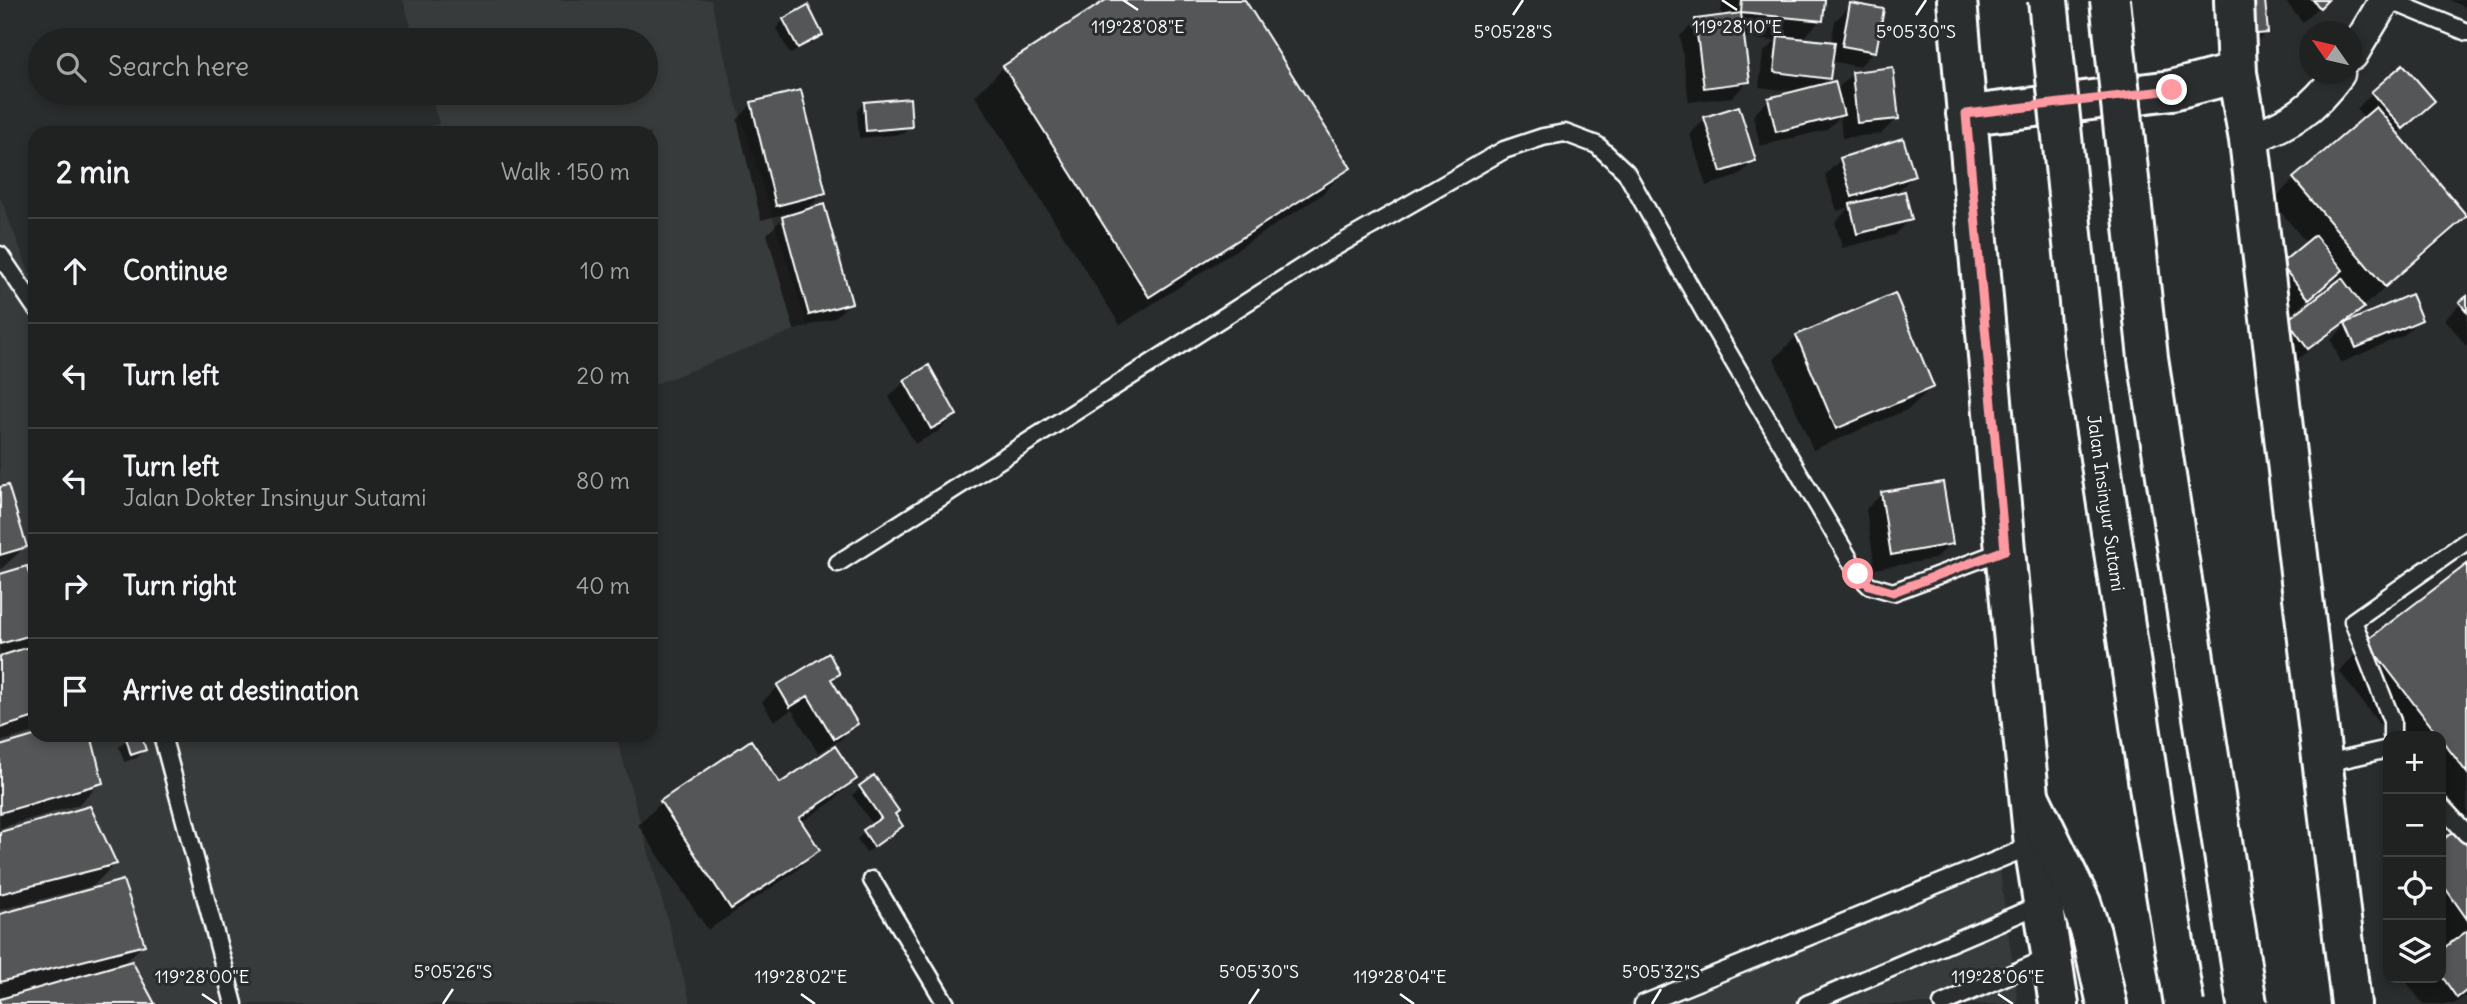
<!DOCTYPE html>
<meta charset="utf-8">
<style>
body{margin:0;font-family:Delius,sans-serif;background:#282a2a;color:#f1f3f6}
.controls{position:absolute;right:21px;bottom:21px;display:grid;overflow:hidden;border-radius:14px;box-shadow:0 4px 10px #0003}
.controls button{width:63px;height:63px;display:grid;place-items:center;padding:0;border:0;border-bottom:2px solid #3d3f40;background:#202222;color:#f1f3f6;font:35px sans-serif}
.compass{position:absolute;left:2299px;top:21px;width:63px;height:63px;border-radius:50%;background:#202222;box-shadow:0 4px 10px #0003;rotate:304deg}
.stop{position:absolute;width:21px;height:21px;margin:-16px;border:5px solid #ff9aa2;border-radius:50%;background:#fff}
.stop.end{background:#ff9aa2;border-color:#fff;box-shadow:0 2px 7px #0008}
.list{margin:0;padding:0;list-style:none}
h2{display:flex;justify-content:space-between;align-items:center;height:91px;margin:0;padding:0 28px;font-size:30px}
h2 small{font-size:23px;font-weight:400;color:#a2a4a5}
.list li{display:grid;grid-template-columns:46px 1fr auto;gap:21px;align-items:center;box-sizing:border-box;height:105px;padding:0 28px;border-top:2px solid #3d3f40}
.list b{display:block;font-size:26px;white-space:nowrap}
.list p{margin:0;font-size:23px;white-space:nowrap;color:#a2a4a5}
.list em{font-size:23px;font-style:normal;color:#a2a4a5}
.icon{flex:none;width:38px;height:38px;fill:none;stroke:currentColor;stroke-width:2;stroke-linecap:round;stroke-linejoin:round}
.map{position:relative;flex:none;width:2467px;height:1004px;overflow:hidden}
.search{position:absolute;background:#202222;box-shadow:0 4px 10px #0003;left:28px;top:28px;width:630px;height:77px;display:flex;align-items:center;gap:18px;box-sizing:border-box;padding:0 24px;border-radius:38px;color:#a2a4a5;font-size:26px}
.panel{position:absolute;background:#202222;box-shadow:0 4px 10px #0003;left:28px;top:126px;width:630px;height:616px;border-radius:21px}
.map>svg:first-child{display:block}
</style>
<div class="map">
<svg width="2467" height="1004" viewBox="0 0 2467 1004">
<rect width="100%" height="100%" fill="#2a2d2e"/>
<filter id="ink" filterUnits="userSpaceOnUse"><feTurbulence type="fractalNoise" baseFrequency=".0143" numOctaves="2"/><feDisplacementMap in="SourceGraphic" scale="14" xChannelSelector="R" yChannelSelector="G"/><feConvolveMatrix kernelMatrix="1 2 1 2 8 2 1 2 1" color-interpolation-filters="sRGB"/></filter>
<g filter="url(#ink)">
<path fill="#373a3b" d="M403 0H711L735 99 807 325 651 386V133H410L439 124 430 93H646V40H415Z
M0 197 30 274 35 273V735H616L691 1004H0Z
M1997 850 2018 1004H1627Z"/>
<path fill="#0007" d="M1109 0H1243L1349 167 1320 196 1120 325 975 96 1004 67Z
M1722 0H1823L1821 20 1801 40 1831 43 1835 21 1851 5 1874 51 1859 67 1831 61 1829 78 1820 87 1836 90 1853 73 1897 118 1881 134 1842 138 1840 117 1826 130 1760 146 1753 115 1769 100 1799 92 1759 87 1763 53 1776 41 1742 38 1748 81 1733 97 1689 102 1680 36 1696 21 1721 17Z
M2263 0 2266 33 2258 40 2238 42Z
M2284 0H2327L2303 22Z
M2449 0H2467V8Z
M807 8 821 34 814 42 790 54 776 28 784 20Z
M2372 93 2417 116 2396 134 2466 217 2443 240 2361 308 2343 326 2410 297 2420 319 2404 335 2341 363 2331 340 2343 328 2342 326 2292 363 2273 337 2340 283 2335 277 2292 314 2265 281 2307 244 2272 201 2294 179 2365 119 2357 109Z
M864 103 910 127 903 134 859 138 857 111Z
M752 104 824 192 804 212 850 303 834 318 794 330 767 234 783 218 793 215 792 212 761 220 737 120Z
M1705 119 1754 161 1738 176 1706 186 1690 134Z
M1841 159 1913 176 1894 195 1910 219 1895 235 1842 248 1835 222 1850 207 1837 211 1825 175Z
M2467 298V347L2445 319Z
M1797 336 1932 387 1909 409 1813 450 1774 359Z
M905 381 954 415 939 431 915 444 889 397Z
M0 489 25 547 0 570Z
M1882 494 1951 544 1935 559 1875 569 1866 509Z
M2467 566V840L2441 806V736H2388L2339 671 2368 642Z
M0 575 35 602V638L23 650 35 646V732L0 742Z
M828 656 838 673 830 682 855 724 840 740 818 753 792 710 774 721 762 702 778 687Z
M43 735H89L101 782 78 805 0 828V748Z
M139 735 144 750 137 758 124 762 119 747 127 739Z
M873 778 901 826 866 853 857 839 873 825 852 795Z
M855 779 832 802 800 823 818 849 795 872 708 930 638 825 661 803 780 785Z
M2456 832 2467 848V995L2454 1004H2423L2407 983 2412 978H2441V952L2448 947 2441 936V843Z
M0 834 115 864 93 886 0 910Z
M0 916 143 945 121 966 153 1004H0Z"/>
<path fill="#555758" stroke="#fff" stroke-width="2" d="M1106 0H1245L1351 168 1149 297 1003 66Z
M1742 0H1825L1823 21 1741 13Z
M2241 0H2265L2268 33 2245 35Z
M2313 0H2328L2320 8Z
M1850 3 1884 9 1876 52 1842 46Z
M808 5 823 35 798 48 783 19Z
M1741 13 1750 82 1704 88 1695 19Z
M1778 36 1835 42 1830 79 1774 72Z
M2403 64 2435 101 2403 129 2371 92Z
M1893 67 1899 119 1857 123 1852 72Z
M1835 81 1844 115 1776 132 1768 98Z
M801 90 826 193 776 206 751 102Z
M910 98 912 127 866 131 864 102Z
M1739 106 1756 161 1721 172 1704 117Z
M2376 107 2467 216 2385 287 2293 178Z
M1903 138 1915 176 1852 197 1840 158Z
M1905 191 1912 220 1857 234 1850 204Z
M824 204 852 303 809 315 782 217Z
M2315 235 2343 270 2309 299 2280 264Z
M2342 278 2364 308 2308 349 2287 320Z
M1895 293 1934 387 1836 429 1796 335Z
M2411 294 2422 320 2356 348 2345 323Z
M2467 296V312L2459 302Z
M929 365 957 415 931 429 904 380Z
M1943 482 1953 544 1891 555 1881 492Z
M8 485 27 547 0 555V487Z
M2467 564V773L2366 641Z
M27 566 35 595V634L0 644V574Z
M35 645V717L0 728V656Z
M829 653 840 674 831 679 858 724 834 739 808 696 790 707 777 685Z
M37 735H91L103 783 0 813V746Z
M133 735H141L146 750 131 755 126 738Z
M751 740 780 783 835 746 857 779 799 818 820 850 731 909 660 801Z
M874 775 899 811 895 814 903 826 874 847 863 830 881 818 859 786Z
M90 806 117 864 0 894V832Z
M2456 830 2467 845V919L2441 882V841Z
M123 880 145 945 0 982V914Z
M2467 931V990L2457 998 2441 975V950Z
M132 961 155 1004H0V999Z"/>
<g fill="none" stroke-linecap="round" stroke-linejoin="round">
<g stroke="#fff" stroke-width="21">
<path id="service" d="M2389 0 2467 32
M0 255 35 307
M838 563 1316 258 1504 150 1543 137 1565 133 1597 145 1626 172 1705 313 1858 574 1869 585 1893 592 2005 550
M162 735 234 1004
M2392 736V721L2353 621 2467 541
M2322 764 2388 749
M2441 806 2467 834
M872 880 946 1004
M1643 1004 2034 845
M1807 1004 2044 903
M1942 1004 2050 957"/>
</g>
<g stroke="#fff" stroke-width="35">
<path id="minor" d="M2352 55 2385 0
M2249 140C2293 120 2309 114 2339 74"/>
</g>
<g stroke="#fff" stroke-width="44">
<path id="tertiary" d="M1957 0 2005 550 2034 845 2059 1004
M2234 0 2237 73 2249 140 2351 1004
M1966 114 1986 113 2172 90 2237 73"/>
</g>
<g stroke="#fff" stroke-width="44">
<path id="motorway" d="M2030 798 2081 903 2091 933 2107 1004"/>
</g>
<use href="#service" stroke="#2a2d2e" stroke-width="16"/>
<use href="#minor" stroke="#2a2d2e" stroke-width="30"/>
<use href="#tertiary" stroke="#2a2d2e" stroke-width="38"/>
<use href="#motorway" stroke="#2a2d2e" stroke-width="38"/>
<g stroke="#fff" stroke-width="44" stroke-linecap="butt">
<path id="motorway-bridge" d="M2048 0 2084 351 2152 806 2184 1004
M2110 0 2148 358 2247 1004"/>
</g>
<use href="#motorway-bridge" stroke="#2a2d2e" stroke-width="38"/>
</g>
</g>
<g fill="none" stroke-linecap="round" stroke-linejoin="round" filter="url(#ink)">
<path stroke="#ff9aa2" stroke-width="9" d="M1858 574 1869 585 1893 592 2005 550 1966 114 2172 90"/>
</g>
<path fill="none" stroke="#fff" stroke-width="2.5" d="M1123 0 1138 10M1722 0 1737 10M1513 15 1523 0M1916 15 1926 0M202 994 217 1004M801 994 815 1004M1400 994 1414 1004M1998 994 2013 1004M443 1004 453 989M1249 1004 1259 989M1652 1004 1661 989"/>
<g text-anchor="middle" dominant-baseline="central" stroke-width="6" stroke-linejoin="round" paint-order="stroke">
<g font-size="18" fill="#fff" stroke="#2a2d2e">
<text transform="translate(2106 503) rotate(82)">Jalan Insinyur Sutami</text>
</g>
</g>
<g font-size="18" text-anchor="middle" fill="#fff" stroke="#2a2d2e" stroke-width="6" stroke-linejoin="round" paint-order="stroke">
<text x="1138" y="33">119°28'08"E</text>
<text x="1737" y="33">119°28'10"E</text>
<text x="1513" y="38">5°05'28"S</text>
<text x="1916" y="38">5°05'30"S</text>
<text x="453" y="978">5°05'26"S</text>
<text x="1259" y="978">5°05'30"S</text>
<text x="1661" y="978">5°05'32"S</text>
<text x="202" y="983">119°28'00"E</text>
<text x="801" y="983">119°28'02"E</text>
<text x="1400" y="983">119°28'04"E</text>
<text x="1998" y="983">119°28'06"E</text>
</g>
</svg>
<div class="controls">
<button>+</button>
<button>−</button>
<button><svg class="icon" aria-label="locate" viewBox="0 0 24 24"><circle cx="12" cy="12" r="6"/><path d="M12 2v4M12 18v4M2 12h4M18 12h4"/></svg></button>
<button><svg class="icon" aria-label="layers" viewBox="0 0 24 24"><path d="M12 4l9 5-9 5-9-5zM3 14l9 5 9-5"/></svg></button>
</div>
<svg class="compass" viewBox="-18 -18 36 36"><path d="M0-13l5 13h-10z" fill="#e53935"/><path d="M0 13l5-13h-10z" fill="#a2a4a5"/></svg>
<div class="stop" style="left:1858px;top:574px"></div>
<div class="stop end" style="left:2172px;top:90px"></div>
<div class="search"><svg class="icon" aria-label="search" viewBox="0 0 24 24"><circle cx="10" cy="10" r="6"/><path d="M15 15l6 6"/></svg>Search here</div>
<section class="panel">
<h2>2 min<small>Walk · 150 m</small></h2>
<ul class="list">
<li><svg class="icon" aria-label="ahead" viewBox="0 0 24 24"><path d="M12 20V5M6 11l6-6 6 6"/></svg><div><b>Continue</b></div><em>10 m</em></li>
<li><svg class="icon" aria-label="left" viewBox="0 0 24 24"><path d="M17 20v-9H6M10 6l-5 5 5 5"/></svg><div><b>Turn left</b></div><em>20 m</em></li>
<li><svg class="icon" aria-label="left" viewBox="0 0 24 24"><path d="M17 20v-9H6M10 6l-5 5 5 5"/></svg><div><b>Turn left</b><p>Jalan Dokter Insinyur Sutami</p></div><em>80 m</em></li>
<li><svg class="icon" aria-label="right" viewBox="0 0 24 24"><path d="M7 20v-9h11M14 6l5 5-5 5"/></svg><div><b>Turn right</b></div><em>40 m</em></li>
<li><svg class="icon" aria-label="arrive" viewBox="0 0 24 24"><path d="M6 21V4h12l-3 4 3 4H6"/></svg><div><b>Arrive at destination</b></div></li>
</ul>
</section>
</div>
